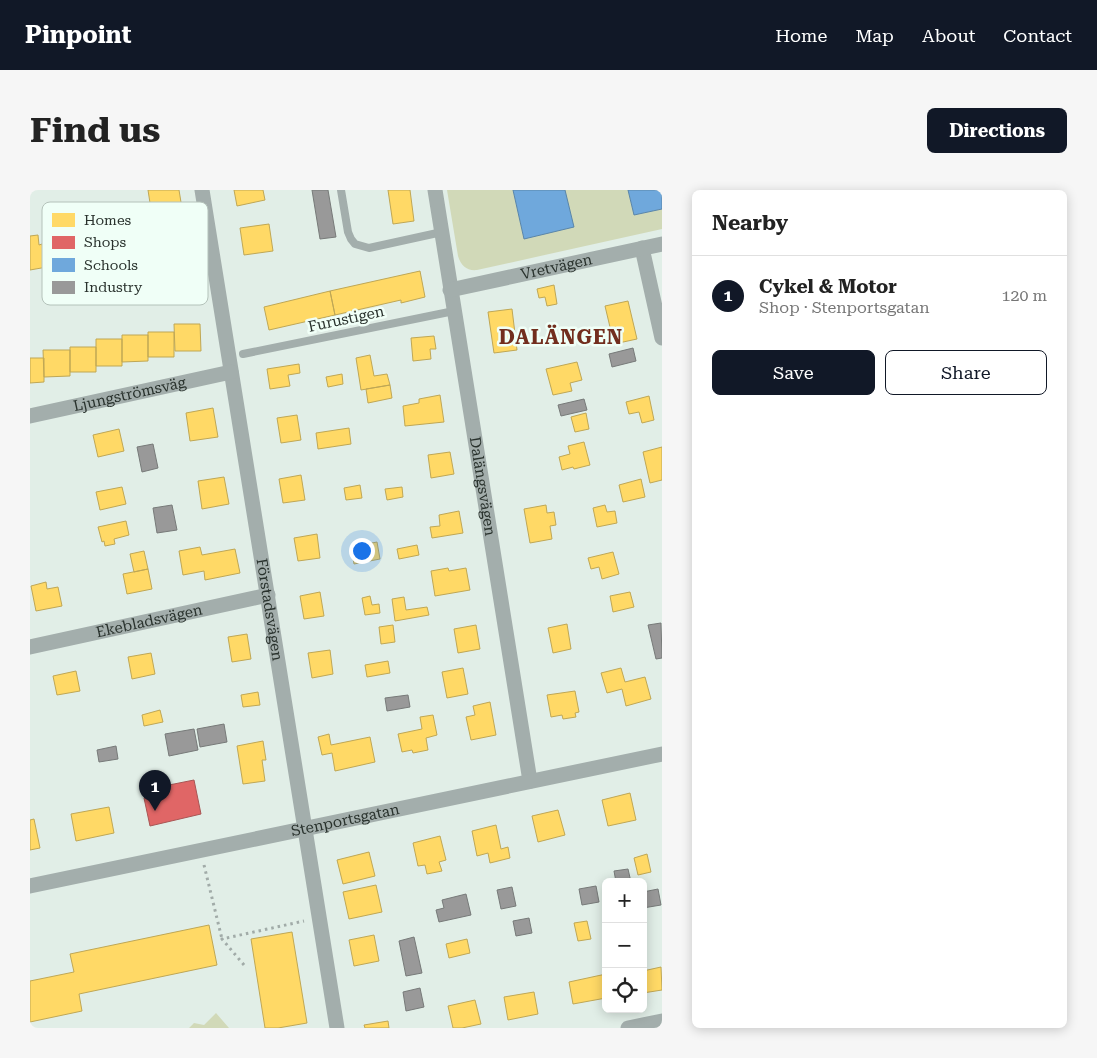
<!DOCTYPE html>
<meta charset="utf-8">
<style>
body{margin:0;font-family:"Roboto Serif",serif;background:#f6f6f6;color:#222}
.controls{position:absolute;right:15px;bottom:15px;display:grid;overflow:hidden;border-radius:8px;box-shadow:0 2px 12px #0003}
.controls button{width:45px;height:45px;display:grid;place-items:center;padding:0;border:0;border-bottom:1px solid #e0e0e0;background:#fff;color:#222;font:25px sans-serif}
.you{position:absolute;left:331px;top:360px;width:18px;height:18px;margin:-12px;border:4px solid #fff;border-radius:50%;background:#1a73e8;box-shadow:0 0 0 8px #1a73e833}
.badge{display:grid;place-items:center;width:32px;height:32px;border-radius:50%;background:#111827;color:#fff;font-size:16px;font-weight:700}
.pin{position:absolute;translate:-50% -41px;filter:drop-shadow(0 1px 2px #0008)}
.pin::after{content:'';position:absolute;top:26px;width:18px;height:15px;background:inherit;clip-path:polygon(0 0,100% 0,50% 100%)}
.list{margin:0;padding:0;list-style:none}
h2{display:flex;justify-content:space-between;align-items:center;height:65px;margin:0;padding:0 20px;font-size:21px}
h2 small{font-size:16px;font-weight:400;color:#767676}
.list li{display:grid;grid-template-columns:32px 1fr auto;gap:15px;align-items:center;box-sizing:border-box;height:80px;padding:0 20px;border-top:1px solid #e0e0e0}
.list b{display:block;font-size:19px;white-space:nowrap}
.list p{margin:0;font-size:16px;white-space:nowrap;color:#767676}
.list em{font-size:16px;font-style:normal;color:#767676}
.actions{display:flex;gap:10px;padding:15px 20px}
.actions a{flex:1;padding:11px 0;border:1px solid #111827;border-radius:8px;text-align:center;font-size:18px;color:#111827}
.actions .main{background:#111827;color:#fff}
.icon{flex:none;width:28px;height:28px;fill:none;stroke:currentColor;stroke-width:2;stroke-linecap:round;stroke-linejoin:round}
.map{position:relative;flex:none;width:632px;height:838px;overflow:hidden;border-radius:8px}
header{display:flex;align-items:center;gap:30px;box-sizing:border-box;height:70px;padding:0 25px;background:#111827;color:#fff}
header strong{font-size:24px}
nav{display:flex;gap:28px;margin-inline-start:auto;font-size:18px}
.intro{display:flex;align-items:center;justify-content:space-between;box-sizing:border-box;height:120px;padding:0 30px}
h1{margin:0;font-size:35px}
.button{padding:12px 22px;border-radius:8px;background:#111827;color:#fff;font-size:18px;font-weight:700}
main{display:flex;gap:30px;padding:0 30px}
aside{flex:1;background:#fff;border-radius:8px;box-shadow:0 2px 12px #0003}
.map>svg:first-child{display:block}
</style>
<header>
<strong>Pinpoint</strong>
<nav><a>Home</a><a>Map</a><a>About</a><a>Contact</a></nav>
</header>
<div class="intro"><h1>Find us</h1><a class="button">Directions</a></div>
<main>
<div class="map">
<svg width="632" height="838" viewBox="0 0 632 838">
<rect width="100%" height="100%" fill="#e1eee7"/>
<path fill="#d1d9b8" d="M417 0H483L494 49 535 0H598L604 25 632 19V39L447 80C437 81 431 76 428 66Z
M186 823 199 838H159L164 833 174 835Z"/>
<path fill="#ffd966" stroke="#bfa755" d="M118 0H149L159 61 128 65Z
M204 0H233L235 10 207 16Z
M358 0H380L384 31 363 34Z
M239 34 243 61 214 65 210 38Z
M8 45 9 55 12 54 17 77 0 80V46Z
M390 81 395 107 371 113V110L305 125 300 101Z
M524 95 527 114 517 116 515 107 509 108 507 99Z
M300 101 305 125 239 140 234 117Z
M598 111 607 149 584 154 575 116Z
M482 119 487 160 464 163 458 122Z
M144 134H170L171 161H145Z
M118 142H144V167H118Z
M92 145H118V171L92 172Z
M404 146 406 159H400L401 169 383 171 381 148Z
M66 149H92V176H66Z
M40 157H66V182H40Z
M13 160H40V186L14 187Z
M340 165 344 186 357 184 360 195 331 200 326 168Z
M0 168H14V192L0 193Z
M547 172 552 190 540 193 542 201 523 205 516 179Z
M269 174 270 183 258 185 260 196 240 199 237 179Z
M312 184 313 194 298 197 296 187Z
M360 195 362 208 338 213 336 199Z
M410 205 414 232 375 236 373 216 389 213V209Z
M619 206 624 230 612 233 609 222 599 224 596 212Z
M183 218 188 247 160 251 156 223Z
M556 223 559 239 545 242 541 227Z
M267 225 271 250 251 253 247 228Z
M319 238 321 254 288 259 286 243Z
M89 239 94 261 68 267 63 245Z
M554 252 560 275 544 279 543 277 532 280 529 267 540 264 538 256Z
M632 257V290L620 293 613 262Z
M420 262 424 284 401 288 398 265Z
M271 285 275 310 253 313 249 289Z
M194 287 199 314 172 319 168 291Z
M611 289 615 307 593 312 589 295Z
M330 295 332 308 316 310 314 298Z
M92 297 96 314 70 320 66 302Z
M372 297 373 307 357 310 355 299Z
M516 315 517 323 524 322 526 335 520 336 522 349 500 353 494 319Z
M575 315 577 322 585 321 587 333 567 337 563 318Z
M429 321 433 343 402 348 400 337 410 336 409 325Z
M96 331 99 345 84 349 85 354 75 356 74 351 72 352 68 337Z
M287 344 290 368 268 371 264 348Z
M347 352 350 369 324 374 321 357Z
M387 355 389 365 369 369 367 359Z
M170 357 172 365 205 359 210 383 175 390 174 381 153 385 149 361Z
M114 361 118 379 104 382 100 364Z
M583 362 589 384 572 389 569 377 561 379 558 368Z
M418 378 419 381 436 378 440 400 405 406 401 381Z
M118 379 122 399 97 404 93 384Z
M16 392 17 399 28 397 32 416 6 421 1 396Z
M290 402 294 426 274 429 270 406Z
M600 402 604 417 583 422 580 406Z
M340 406 342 415 349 414 350 423 335 425 332 408Z
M374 407 376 420 397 417 399 425 365 431 362 409Z
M537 434 541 459 523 463 518 438Z
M363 435 365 452 351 454 349 437Z
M446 435 450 459 428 463 424 439Z
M217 444 221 469 202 472 198 447Z
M300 460 303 484 282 488 278 463Z
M121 463 125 484 102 489 98 467Z
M358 471 360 483 337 487 335 475Z
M433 478 438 504 417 508 412 482Z
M591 478 595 492 615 487 621 509 596 516 592 499 577 503 571 483Z
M46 481 50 501 27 505 23 486Z
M545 501 549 522 545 523 546 527 533 529 532 525 521 527 517 505Z
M228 502 230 515 213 517 211 505Z
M460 512 466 545 441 550 436 527 445 525 443 516Z
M130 520 133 532 114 536 112 525Z
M403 525 407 545 396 548 398 560 383 563 382 560 372 562 368 544 392 539 390 527Z
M299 544 301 555 340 547 345 572 305 581 302 563 292 565 288 547Z
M233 551 236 570H232L235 591 213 594 207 556Z
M600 603 606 630 578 636 572 610Z
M79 617 84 643 46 651 41 624Z
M528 620 535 645 508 652 502 626Z
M4 629 10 658 0 660V630Z
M466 635 471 659 478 657 480 668 460 673 458 663 447 666 442 641Z
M410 646 416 670 409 672 412 681 397 684 395 675 388 676 383 653Z
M339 662 345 686 313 694 307 670Z
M617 664 621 682 608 685 604 668Z
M346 695 352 722 319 729 313 702Z
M557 731 561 749 548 751 544 733Z
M179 735 187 775 49 804 52 821 0 832V791L44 782 40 764Z
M262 742 277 833 248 838H235L221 749Z
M344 745 349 771 324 776 319 750Z
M437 749 440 763 419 768 416 754Z
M631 777 632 800 613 803V781Z
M576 784V808L543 814 539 792Z
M504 802 508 824 478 830 474 807Z
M445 810 451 834 432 838H423L418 816Z
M358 831 359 838H335L334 835Z"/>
<path fill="#e06666" stroke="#a95655" d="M164 590 171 624 120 636 114 608 136 603 134 596Z"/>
<path fill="#6fa8dc" stroke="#5a85a8" d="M483 0H535L544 37 494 49Z
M598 0H632V19L604 25Z"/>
<path fill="#999" stroke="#777a79" d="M282 0H298L306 47 290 49Z
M603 158 606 171 582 177 579 164Z
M554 209 557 220 531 226 528 215Z
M123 254 128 278 112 282 107 257Z
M142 315 147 340 127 343 123 318Z
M631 433 632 468 626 469 618 435Z
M378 505 380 517 357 521 355 508Z
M194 534 197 552 170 557 167 539Z
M164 539 168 560 139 566 135 544Z
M86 556 88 569 69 572 67 560Z
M598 679 601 692H586L584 681Z
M566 696 569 712 552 715 549 699Z
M482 697 486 716 471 719 467 700Z
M628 699 631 715 613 718V702Z
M436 704 441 725 409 732 406 720 414 718 412 710Z
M499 728 502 743 486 746 483 731Z
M384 747 392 783 376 786 369 751Z
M390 798 394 817 376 821 373 802Z"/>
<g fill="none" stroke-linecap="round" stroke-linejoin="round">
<path stroke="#a1aba8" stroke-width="3" stroke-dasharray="2.5 4" stroke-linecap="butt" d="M174 675 192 749
M214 775 192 749 274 731"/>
<path stroke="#a3aeac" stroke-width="8" d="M311 0 318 42 321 49 325 54 339 58 412 42
M213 164 424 121"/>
<g stroke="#a3aeac" stroke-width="15">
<path id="s1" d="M172 0 307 838"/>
<path id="s2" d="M405 0 500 591"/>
<path d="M612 58 632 148"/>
<path id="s3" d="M420 100 632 54"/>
<path id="s4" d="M0 226 201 182"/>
<path id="s5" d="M0 457 238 405"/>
<path id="s6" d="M0 696 632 564"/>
<path d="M598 838 632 831"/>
</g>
</g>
<g text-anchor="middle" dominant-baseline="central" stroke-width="5" stroke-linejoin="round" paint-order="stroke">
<g font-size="15" fill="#29322d" stroke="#f0fff7">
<text stroke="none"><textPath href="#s3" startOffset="109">Vretvägen</textPath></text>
<text transform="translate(316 129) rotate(-12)">Furustigen</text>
<text stroke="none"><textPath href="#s4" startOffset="102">Ljungströmsväg</textPath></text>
<text stroke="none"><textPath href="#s2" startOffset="300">Dalängsvägen</textPath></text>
<text stroke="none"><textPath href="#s1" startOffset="425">Förstadsvägen</textPath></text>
<text stroke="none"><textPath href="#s5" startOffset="122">Ekebladsvägen</textPath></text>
<text stroke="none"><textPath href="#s6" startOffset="322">Stenportsgatan</textPath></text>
</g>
<g font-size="20" font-weight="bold" letter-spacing="1" fill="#722e1e" stroke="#f0fff7">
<text x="531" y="147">DALÄNGEN</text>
</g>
</g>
<rect x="12" y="12" width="166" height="103" rx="8" fill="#f0fff7" stroke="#b4c2ba" stroke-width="1"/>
<rect x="22" y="23" width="23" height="14" fill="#ffd966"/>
<rect x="22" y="46" width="23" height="13" fill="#e06666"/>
<rect x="22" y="68" width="23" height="14" fill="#6fa8dc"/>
<rect x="22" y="91" width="23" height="13" fill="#999"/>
<g font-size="14" fill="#29322d">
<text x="54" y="35">Homes</text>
<text x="54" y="57">Shops</text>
<text x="54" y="80">Schools</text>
<text x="54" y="102">Industry</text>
</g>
</svg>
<div class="controls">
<button>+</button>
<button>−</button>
<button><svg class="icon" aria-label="locate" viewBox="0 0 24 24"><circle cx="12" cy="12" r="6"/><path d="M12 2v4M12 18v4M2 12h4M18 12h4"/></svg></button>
</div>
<div class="you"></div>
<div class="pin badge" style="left:125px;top:621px">1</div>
</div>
<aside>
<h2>Nearby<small></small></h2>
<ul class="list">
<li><span class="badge">1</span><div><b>Cykel &amp; Motor</b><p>Shop · Stenportsgatan</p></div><em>120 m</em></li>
</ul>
<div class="actions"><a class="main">Save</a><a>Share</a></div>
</aside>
</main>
